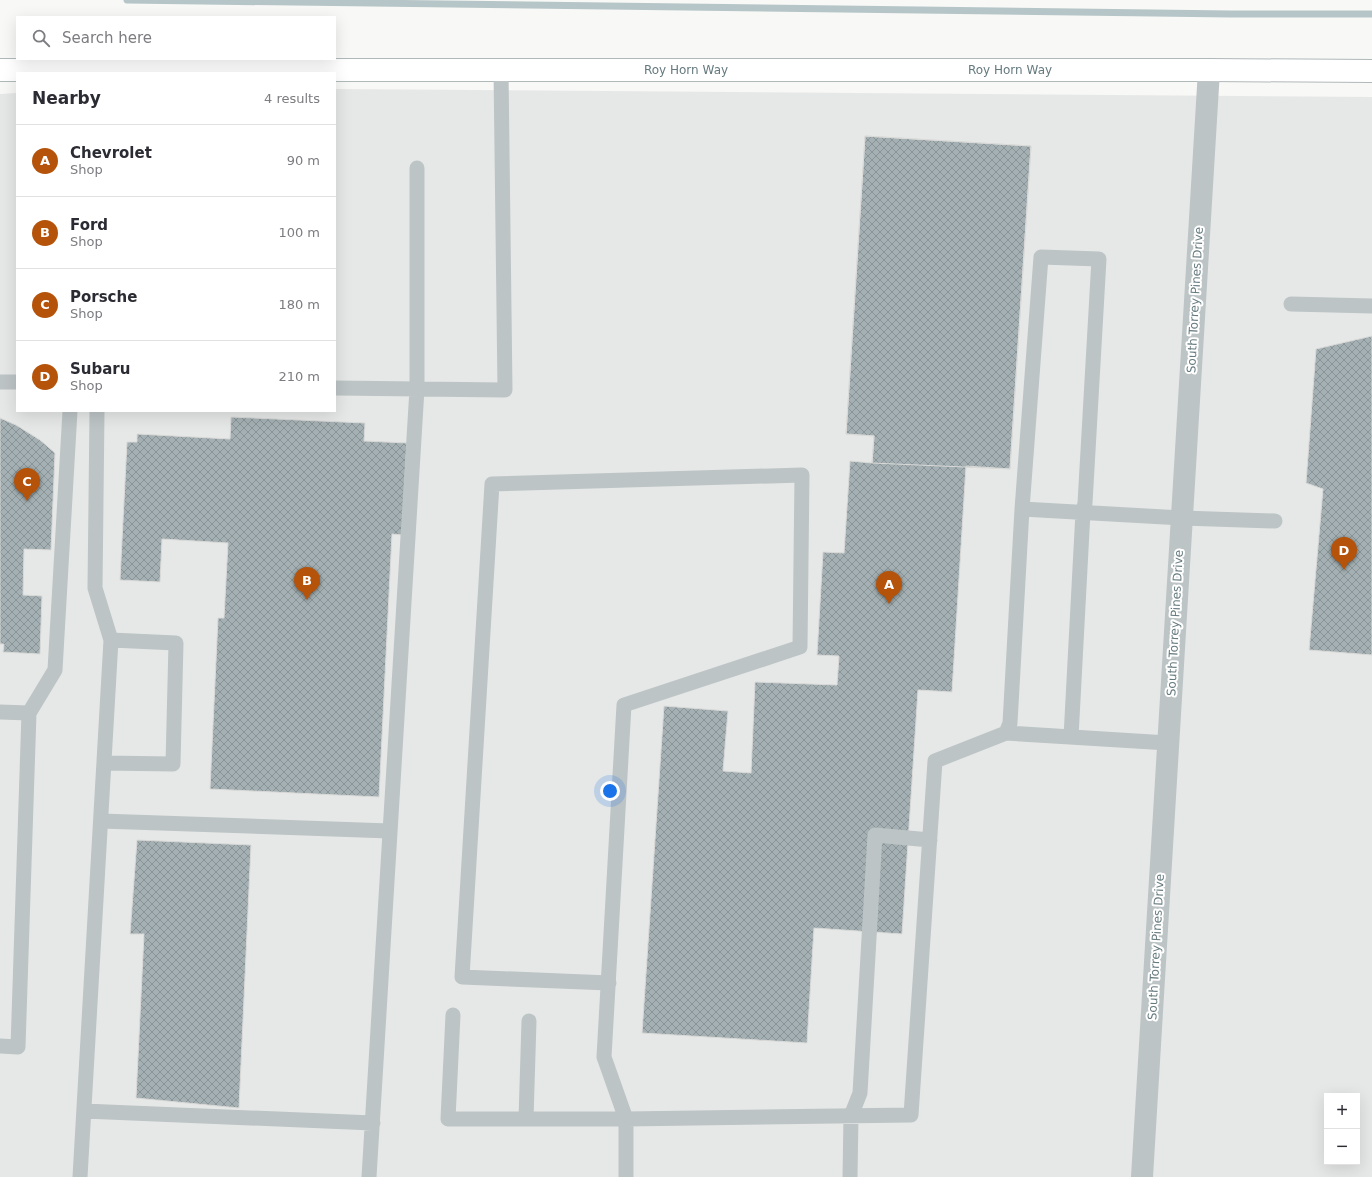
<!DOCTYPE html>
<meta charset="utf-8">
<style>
body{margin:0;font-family:"DejaVu Sans",sans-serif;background:#f2f2f3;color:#2b2b33}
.controls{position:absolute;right:12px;bottom:12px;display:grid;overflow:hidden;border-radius:0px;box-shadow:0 4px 16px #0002}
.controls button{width:36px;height:36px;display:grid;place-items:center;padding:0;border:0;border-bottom:1px solid #e1e1e2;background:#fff;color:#2b2b33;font:20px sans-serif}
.you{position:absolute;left:610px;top:791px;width:14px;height:14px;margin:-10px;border:3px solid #fff;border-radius:50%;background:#1a73e8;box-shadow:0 0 0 6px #1a73e833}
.badge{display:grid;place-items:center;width:26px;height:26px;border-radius:50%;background:#b45309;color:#fff;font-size:13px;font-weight:700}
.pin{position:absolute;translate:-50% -33px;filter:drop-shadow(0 1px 2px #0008)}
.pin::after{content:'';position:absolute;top:21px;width:14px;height:12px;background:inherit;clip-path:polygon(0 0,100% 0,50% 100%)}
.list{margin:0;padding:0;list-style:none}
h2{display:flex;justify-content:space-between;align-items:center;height:52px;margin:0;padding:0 16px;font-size:17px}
h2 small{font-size:13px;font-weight:400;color:#7c7c81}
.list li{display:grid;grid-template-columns:26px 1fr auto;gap:12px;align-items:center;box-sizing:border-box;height:72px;padding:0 16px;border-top:1px solid #e1e1e2}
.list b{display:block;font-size:15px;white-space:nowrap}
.list p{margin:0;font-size:13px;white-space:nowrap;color:#7c7c81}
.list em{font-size:13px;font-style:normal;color:#7c7c81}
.icon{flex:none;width:22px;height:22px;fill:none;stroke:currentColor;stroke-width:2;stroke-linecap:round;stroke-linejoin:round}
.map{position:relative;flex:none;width:1372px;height:1177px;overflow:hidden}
.search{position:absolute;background:#fff;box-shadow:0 4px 16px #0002;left:16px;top:16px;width:320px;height:44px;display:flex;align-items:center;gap:10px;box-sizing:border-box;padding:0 14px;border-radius:0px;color:#7c7c81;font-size:15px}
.panel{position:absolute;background:#fff;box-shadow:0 4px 16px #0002;left:16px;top:72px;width:320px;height:340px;border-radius:0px}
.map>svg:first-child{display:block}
</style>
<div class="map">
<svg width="1372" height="1177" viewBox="0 0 1372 1177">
<defs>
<pattern id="building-cross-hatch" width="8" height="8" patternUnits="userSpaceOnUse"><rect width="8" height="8" fill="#a4b0b3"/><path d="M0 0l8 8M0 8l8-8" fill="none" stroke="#899497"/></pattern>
</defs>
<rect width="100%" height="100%" fill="#f8f8f6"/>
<path fill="#e6e8e7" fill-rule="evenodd" d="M335 89 1372 97V1177H0V94L17 93V411H335ZM1327 1096H1357V1162H1327Z"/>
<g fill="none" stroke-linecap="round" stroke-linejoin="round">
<path stroke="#b6c5c7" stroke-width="7" d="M127 0 1231 14H1372"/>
</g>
<path fill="url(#building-cross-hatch)" stroke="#dadad8" d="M865 136 1031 146 1010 469 966 466 952 692 918 690 902 934 814 928 807 1043 642 1033 664 706 728 711 723 771 751 773 755 682 837 685 839 656 817 655 823 552 844 553 850 461 872 463 874 436 846 434Z
M865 136 1031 146 1010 469 872 463 874 436 846 434Z
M1372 336V655L1309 650 1323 489 1306 483 1316 349Z
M231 417 365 423 364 441 407 443 402 535 392 534 379 797 210 789 218 618H224L228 543 162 539 160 582 120 580 127 442H137V434L230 439Z
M0 418 16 425 40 440 55 453 51 550 24 549 23 595 42 596 40 654 3 652 4 644H0Z
M137 840 251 845 239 1108 136 1098 144 934H130Z"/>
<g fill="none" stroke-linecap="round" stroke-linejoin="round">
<g stroke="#b1b8ba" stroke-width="24">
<g id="primary">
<path id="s1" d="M0 70H1209L1372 71"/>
</g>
</g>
<path stroke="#bdc4c5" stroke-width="15" d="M1291 304 1372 306
M0 382H17
M335 388 505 390 501 70
M1022 509 1041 257 1099 259 1085 503 1083 512 1071 737
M0 712 29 713 55 670 70 411
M1006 733 1010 723 1022 509 1182 518 1275 521
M104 763 173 764 176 643 111 640
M101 821 390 831
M609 983 462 977 492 484 802 475 800 647 624 705 604 1057 626 1119V1177
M453 1015 448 1119H626L911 1115 935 761 1006 733 1168 743
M0 1046 18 1047 29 713
M84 1111 373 1123
M526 1119 529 1021
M80 1177 111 640 95 588 97 411
M369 1177 417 389V168
M850 1177 851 1116 860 1093 875 835 930 840"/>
<path stroke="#bdc4c5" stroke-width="22" d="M1142 1177 1209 70"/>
<use href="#primary" stroke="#fff" stroke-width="22"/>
</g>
<g text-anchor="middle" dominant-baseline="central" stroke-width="4" stroke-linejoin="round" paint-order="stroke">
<g font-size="12" fill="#657a7f" stroke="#fff">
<text stroke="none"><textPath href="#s1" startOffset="686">Roy Horn Way</textPath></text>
<text stroke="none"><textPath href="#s1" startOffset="1010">Roy Horn Way</textPath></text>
<text transform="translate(1195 300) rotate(-87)">South Torrey Pines Drive</text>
<text transform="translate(1175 623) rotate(-87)">South Torrey Pines Drive</text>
<text transform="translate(1156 947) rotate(-87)">South Torrey Pines Drive</text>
</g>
</g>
</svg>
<div class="controls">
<button>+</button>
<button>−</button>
</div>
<div class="you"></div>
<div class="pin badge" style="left:889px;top:604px">A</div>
<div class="pin badge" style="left:307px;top:600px">B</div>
<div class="pin badge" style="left:27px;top:501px">C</div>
<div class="pin badge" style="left:1344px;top:570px">D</div>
<div class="search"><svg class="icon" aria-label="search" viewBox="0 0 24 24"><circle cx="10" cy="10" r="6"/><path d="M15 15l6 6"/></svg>Search here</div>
<section class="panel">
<h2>Nearby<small>4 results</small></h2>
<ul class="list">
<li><span class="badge">A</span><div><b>Chevrolet</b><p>Shop</p></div><em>90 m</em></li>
<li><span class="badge">B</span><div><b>Ford</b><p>Shop</p></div><em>100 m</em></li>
<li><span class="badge">C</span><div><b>Porsche</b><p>Shop</p></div><em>180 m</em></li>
<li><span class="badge">D</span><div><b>Subaru</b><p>Shop</p></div><em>210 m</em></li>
</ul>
</section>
</div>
